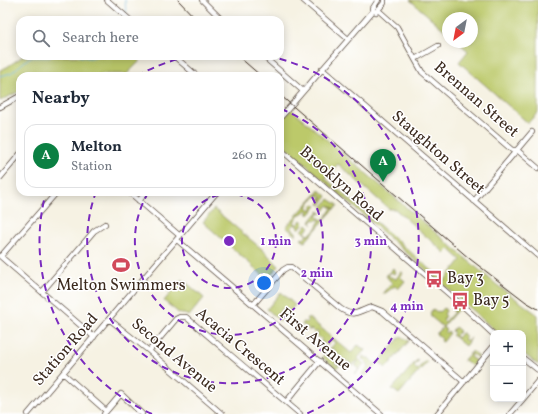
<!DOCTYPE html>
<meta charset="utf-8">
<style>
body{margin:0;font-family:Vollkorn,serif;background:#f2f2f3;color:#1f2937}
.controls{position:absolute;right:12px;bottom:12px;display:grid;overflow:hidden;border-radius:8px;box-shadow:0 2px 10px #0003}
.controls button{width:36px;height:36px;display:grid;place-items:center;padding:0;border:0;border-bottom:1px solid #e0e1e3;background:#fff;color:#1f2937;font:20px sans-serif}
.compass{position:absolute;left:442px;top:12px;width:36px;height:36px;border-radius:50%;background:#fff;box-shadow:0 2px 10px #0003;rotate:212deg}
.you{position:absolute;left:264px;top:283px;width:14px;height:14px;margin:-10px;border:3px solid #fff;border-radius:50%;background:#1a73e8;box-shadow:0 0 0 6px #1a73e833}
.badge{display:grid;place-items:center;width:26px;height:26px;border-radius:50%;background:#0b8043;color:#fff;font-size:13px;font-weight:700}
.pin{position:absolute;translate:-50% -33px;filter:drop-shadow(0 1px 2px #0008)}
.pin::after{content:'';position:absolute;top:21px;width:14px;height:12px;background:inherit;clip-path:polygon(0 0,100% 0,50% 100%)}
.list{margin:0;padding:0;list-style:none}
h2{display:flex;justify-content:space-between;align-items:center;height:52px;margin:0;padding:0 16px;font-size:17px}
h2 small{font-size:13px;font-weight:400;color:#747a83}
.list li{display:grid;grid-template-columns:26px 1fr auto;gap:12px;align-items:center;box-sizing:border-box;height:64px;margin:0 8px 8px;padding:0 8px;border:1px solid #e0e1e3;border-radius:12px}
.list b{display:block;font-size:15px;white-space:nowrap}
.list p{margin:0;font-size:13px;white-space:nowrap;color:#747a83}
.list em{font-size:13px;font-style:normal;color:#747a83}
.icon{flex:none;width:22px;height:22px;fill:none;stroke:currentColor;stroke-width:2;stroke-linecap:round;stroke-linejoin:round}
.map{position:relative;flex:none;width:538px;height:414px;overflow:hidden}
.search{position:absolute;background:#fff;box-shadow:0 2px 10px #0003;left:16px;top:16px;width:268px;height:44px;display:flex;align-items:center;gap:10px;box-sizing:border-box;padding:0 14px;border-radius:12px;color:#747a83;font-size:15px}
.panel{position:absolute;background:#fff;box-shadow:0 2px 10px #0003;left:16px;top:72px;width:268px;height:124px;border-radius:12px}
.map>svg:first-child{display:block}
</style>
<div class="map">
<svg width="538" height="414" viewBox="0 0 538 414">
<rect width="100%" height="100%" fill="#fff"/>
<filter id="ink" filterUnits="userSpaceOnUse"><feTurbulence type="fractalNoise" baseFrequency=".025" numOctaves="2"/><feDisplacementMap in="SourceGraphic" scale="8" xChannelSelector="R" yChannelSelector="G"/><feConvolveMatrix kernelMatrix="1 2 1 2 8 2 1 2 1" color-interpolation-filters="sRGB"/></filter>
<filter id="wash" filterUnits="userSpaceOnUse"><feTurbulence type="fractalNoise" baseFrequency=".012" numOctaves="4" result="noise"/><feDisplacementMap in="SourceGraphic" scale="16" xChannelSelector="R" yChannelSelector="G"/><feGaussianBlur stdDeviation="0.9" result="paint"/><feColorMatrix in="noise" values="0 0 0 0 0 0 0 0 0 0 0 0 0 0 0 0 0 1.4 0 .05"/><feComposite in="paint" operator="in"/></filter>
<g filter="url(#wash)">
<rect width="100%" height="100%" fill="#f6f2e3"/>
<path fill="#bcc96b" stroke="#7c7a44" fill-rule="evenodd" d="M410 0H538V112L528 123 459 62 468 51 458 42H472V18H448V33Z
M23 56H141L139 62 127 74H100L99 76H20V91L0 101V70L7 67Z
M291 109 497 285 538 315V365L523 353V333H498L280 142V122ZM338 164 389 209H395L445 253 449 249 461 260 444 281 325 178Z
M319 190 327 196 321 205 319 204 322 200 319 198H323L317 193Z
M316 194 319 196H317L313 199H312L307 207 311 210 314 204 317 206 309 215 307 213 309 212 307 210 299 215 294 222 298 225 301 220 304 223 299 229 295 224 291 228 296 232V235L286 227Z
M329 199 338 205 335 209 330 205 334 209 305 242 301 239 302 238 304 239 307 235 302 231 307 224 310 227 305 232 309 235 316 228 320 220 318 219 316 221 314 219 311 223 313 225 310 222C310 221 318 212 319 211L322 214 319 213 317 216 322 220 326 217 332 208 328 205 324 211 323 209V206Z
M214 209 263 250 279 266 267 279 203 222Z
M393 268 395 272 394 274 391 272 388 276 396 279 401 272 403 273 400 277 405 281 398 289 395 286 384 294H383L392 283 386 276Z
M182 279 204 298 189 316 184 314H180L164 301Z
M281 292 295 305 288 313 282 308 277 314 283 319 280 321 267 309Z
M454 305 458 309 443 327 446 330 445 331 447 333 449 332 450 333 443 342 441 341 442 339 436 334 443 327 430 316 431 314 430 313 433 309 437 312 438 311 440 312 444 308 446 311 444 314 446 316 443 320 445 322 454 312 451 308Z
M308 317 351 353 358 345 365 350 358 358 364 364 356 373H355L359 369 355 365 358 362 357 360 352 365 346 360 344 362H343L336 369 322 357 335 343 332 340 327 346 323 342 321 345 319 343 322 340 317 335 318 333 317 331 315 333 311 329 309 331V329L304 325 303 326 302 325 304 321 306 323 308 321 306 319ZM333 348 336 352 334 354 335 356 332 359 330 357 328 358 325 354ZM338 354 343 359 338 365 335 364 336 360 334 358Z
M455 327 460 331 455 336 457 338 462 332 466 337 464 339 467 341 471 338 465 346 452 335 454 333 452 331Z
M401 336 409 341 386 368 379 362 367 375 366 374 365 376 362 374 369 365 365 362 366 361 362 359 363 356 366 358H369L375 364 378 361 379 362Z
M472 351 479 357 478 358 472 354 470 357 476 361 472 366 465 360 463 361 470 353 471 354Z
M417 360 418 361 414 366 417 370 425 361 427 362 399 394 392 389Z"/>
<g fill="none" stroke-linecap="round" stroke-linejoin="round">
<path stroke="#60b1db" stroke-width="1" d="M125 0 126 13
M79 56 90 58 97 56
M0 76 11 73 30 57H49L50 56"/>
</g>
</g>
<g filter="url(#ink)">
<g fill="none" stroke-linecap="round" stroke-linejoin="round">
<g stroke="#57483c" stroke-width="6">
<path id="minor" d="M107 0 130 20
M202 0 222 20
M303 0 348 39
M378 10 397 27 422 72 512 150H517L538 168
M376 12 384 3V0
M174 56 197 76
M263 56 303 91
M415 59 438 46
M322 69 538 256
M0 107 20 96
M280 118 373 11V8L378 0
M280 149 464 307 493 334
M0 178 20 154
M129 192 180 236
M139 201 146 192
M474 201 532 132
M177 240 381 414
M0 256 94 337
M1 256 57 192
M42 292 94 231 105 224
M253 305 283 270 288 267H291L341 309C355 318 358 311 372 307L382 311 464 382
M109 319 149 351 222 414
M149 351 176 319 180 317H186L300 414
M523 358 538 370
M63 373 106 411
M523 399 538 381
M286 402 320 361
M28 414 217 192
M104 414 121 394 142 414
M437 414 493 347
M510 414 523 399"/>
</g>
<use href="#minor" stroke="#fff" stroke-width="4.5"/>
<path stroke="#3b2a1e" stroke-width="1" d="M178 0 197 20
M238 56 261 76
M280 95 470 259 526 302 538 309"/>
</g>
</g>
<g fill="none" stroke="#7b2cbf" stroke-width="2" stroke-dasharray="7 5">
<circle cx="229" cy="241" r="47"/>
<path d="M280 162A94 94 0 1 1 148 193"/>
<path d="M281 109A142 142 0 1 1 96 192"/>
<path d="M152 414A189 189 0 0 1 46 192M137 76A189 189 0 0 1 190 56M268 56A189 189 0 0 1 306 414"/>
</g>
<defs>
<g id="stadium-bare" transform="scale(1.38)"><path d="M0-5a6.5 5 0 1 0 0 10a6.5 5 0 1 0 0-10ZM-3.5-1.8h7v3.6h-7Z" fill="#d1495b" stroke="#fff" stroke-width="2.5" paint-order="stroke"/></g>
<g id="bus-bare" transform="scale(1.38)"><path d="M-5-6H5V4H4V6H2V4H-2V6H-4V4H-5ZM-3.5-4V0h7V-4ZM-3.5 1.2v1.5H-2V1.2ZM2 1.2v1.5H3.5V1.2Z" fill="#d1495b" stroke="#fff" stroke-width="2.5" paint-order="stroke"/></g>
</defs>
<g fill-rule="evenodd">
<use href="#stadium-bare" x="121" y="265"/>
<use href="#bus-bare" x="434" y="279"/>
<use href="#bus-bare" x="460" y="301"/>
</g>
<g text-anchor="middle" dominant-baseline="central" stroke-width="3" stroke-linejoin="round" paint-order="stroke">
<g font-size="16" fill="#3b2a1e" stroke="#fff">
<text transform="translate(476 100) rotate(41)">Brennan Street</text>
<text transform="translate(438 153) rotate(41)">Staughton Street</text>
<text transform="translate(341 184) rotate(41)">Brooklyn Road</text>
<text transform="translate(315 340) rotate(40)">First Avenue</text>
<text transform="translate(240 347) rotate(40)">Acacia Crescent</text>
<text transform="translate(66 350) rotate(-49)">Station Road</text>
<text transform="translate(174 356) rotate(40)">Second Avenue</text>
</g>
<g font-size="16" fill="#3b2a1e" stroke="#fff" text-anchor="start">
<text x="447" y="279">Bay 3</text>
<text x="121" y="286" text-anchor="middle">Melton Swimmers</text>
<text x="473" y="301">Bay 5</text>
</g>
</g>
<circle cx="229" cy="241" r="6" fill="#7b2cbf" stroke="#fff" stroke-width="2"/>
<g font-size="12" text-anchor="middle" font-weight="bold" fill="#7b2cbf" stroke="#fff" stroke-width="3" stroke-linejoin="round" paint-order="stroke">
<text x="276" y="245">1 min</text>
<text x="371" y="245">3 min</text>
<text x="317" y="277">2 min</text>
<text x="407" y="310">4 min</text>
</g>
</svg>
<div class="controls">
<button>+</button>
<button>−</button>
</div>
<svg class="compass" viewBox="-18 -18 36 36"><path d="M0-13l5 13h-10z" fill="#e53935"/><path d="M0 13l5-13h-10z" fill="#747a83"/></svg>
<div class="you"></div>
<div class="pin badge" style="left:383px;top:182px">A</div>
<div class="search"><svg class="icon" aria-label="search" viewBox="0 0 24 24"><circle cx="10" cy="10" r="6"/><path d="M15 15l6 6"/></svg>Search here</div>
<section class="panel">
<h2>Nearby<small></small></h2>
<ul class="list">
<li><span class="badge">A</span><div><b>Melton</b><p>Station</p></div><em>260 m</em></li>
</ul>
</section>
</div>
